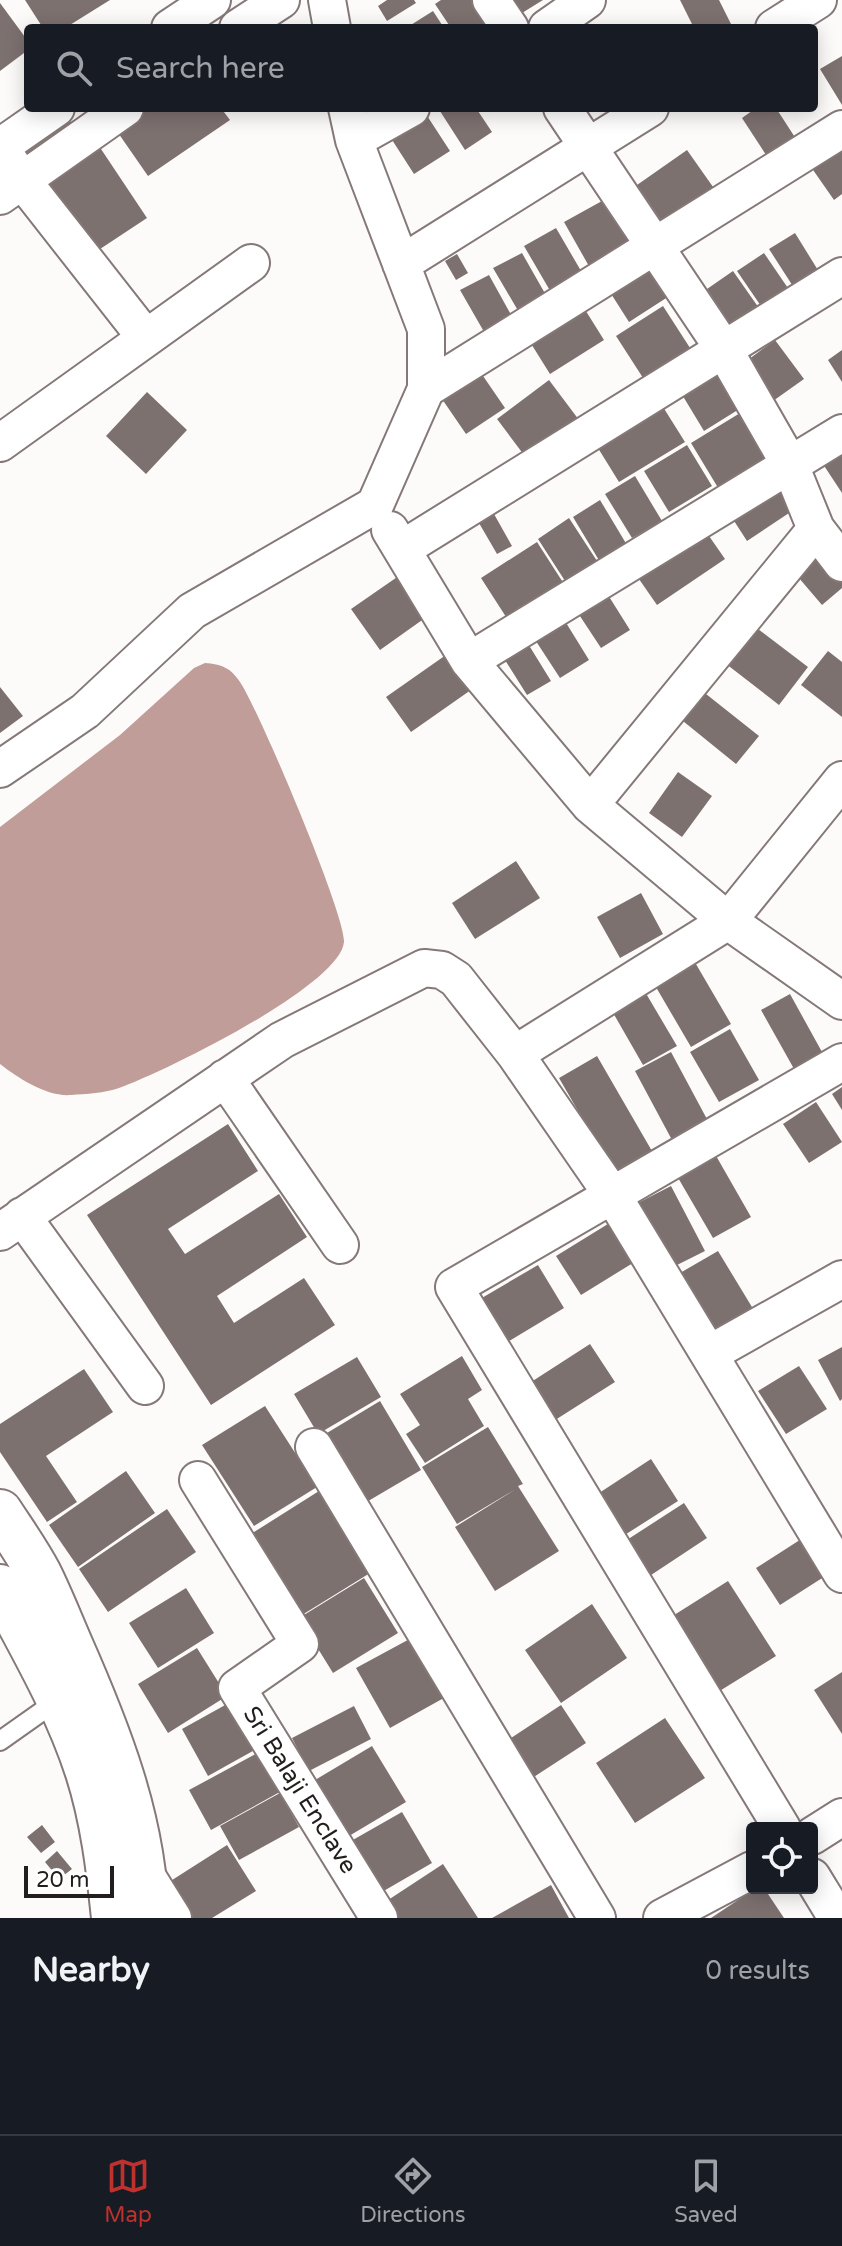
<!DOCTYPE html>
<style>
body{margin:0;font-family:"Varela Round",sans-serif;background:#20242c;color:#f1f3f6}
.controls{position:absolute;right:24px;bottom:24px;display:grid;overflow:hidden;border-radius:8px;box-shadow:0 4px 20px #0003}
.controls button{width:72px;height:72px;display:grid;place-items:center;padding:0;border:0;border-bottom:2px solid #363941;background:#171b24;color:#f1f3f6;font:40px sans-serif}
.scale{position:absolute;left:24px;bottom:20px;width:90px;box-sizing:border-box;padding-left:8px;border:4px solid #221e1d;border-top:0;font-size:22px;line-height:28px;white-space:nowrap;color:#221e1d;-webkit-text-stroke:6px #fff;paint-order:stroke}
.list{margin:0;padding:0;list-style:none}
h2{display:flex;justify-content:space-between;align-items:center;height:104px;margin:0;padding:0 32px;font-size:34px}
h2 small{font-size:26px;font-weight:400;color:#9ea1a6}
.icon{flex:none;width:44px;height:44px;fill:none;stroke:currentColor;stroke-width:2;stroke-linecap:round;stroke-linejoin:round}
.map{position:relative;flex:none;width:842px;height:1918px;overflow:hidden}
.search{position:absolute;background:#171b24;box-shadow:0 4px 20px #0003;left:24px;right:24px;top:24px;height:88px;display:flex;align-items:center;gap:20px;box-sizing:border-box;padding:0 28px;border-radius:8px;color:#9ea1a6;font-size:30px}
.sheet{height:216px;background:#171b24}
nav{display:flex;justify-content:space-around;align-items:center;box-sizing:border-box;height:112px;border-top:2px solid #363941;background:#171b24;font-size:22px;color:#9ea1a6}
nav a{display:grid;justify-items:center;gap:4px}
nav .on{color:#bf312d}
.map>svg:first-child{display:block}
</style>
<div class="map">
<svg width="842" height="1918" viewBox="0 0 842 1918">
<rect width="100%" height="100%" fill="#fdfbfa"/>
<path fill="#c09d98" d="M205 663C221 664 231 668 240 682 259 710 346 916 344 942 340 986 162 1073 119 1088 105 1093 86 1094 71 1095 47 1097 18 1078 0 1064V827L120 735 194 668Z"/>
<path fill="#7d7170" d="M25 0H110L65 28H43Z
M387 0H414L416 3 387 21 378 6Z
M441 0H477L495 28H451L435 4Z
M514 0H543L522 13Z
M680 0H719L733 28H694Z
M0 3 28 41V50L0 71Z
M433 11 444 28H406Z
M842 56V105L820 69Z
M142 108H221L230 120 148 176 114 127Z
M422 108 450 151 414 174 385 129Z
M438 108H476L492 132 465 150Z
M756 108H776L798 142 770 161 742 118Z
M831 137 842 152V194L834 200 804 157Z
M99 146 147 218 94 253 46 181Z
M687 150 718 194 667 229 637 185Z
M611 196 637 242 590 268 564 222Z
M556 228 584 276 552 294 524 246Z
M795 233 821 275 796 291 769 249Z
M522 253 547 297 520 314 493 268Z
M764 253 792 294 765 312 737 271Z
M457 254 468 273 456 280 445 261Z
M652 260 674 293 629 322 608 289Z
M733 271 761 311 734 330 707 289Z
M489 275 515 322 487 337 460 290Z
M579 300 604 340 550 374 525 334Z
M663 306 692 351 645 381 616 336Z
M775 340 804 379 773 401 745 362Z
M842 350V382L828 360Z
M723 361 749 403 704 431 678 388Z
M481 373 505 408 466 434 442 399Z
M549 380 579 420 527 459 497 419Z
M147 392 187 430 146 474 106 436Z
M658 399 685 442 619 482 593 440Z
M745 410 774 458 720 491 691 443Z
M842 435V493L815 452Z
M687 445 712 486 669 512 644 471Z
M781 474 801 505 747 541 727 510Z
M635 476 662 521 632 538 605 494Z
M600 500 627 545 600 562 573 517Z
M494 514 512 546 497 554 479 523Z
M569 518 599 564 567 584 538 539Z
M700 523 725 559 657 605 632 569Z
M817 538 842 567V588L822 605 787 564Z
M537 542 564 584 508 620 481 578Z
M403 573 432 613 380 650 351 609Z
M603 587 630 630 601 648 572 604Z
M560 613 589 660 560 678 530 632Z
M750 623 808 667 779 705 721 660Z
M522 634 551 681 527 695 498 649Z
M453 650 478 685 411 732 386 697Z
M828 651 842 662V717L801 685Z
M0 687 23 716 0 733Z
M701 690 759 736 736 764 678 717Z
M678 772 712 796 682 837 649 813Z
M516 861 540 898 475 939 452 903Z
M641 893 663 934 620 958 597 917Z
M693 959 731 1024 691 1047 653 982Z
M641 985 677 1046 643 1065 608 1004Z
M790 994 827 1061 798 1076 761 1010Z
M730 1029 759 1080 719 1102 690 1052Z
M671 1052 708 1121 672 1140 635 1071Z
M597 1056 656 1158 618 1180 559 1078Z
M842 1087V1110L832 1094Z
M816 1102 842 1142 809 1163 783 1124Z
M228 1124 258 1171 168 1229 185 1254 279 1194 307 1237 217 1296 234 1323 304 1278 335 1325 211 1405 87 1215Z
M715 1154 751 1217 713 1238 677 1176Z
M671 1186 705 1251 665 1271 632 1206Z
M616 1219 641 1258 581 1295 556 1256Z
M718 1251 755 1312 718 1334 680 1273Z
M538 1265 564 1308 501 1346 475 1302Z
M590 1344 615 1382 552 1422 528 1384Z
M842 1347V1399L840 1401 818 1360Z
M462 1356 482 1390 468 1399 484 1426 425 1463 406 1434 420 1425 400 1394Z
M357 1357 381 1397 318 1434 294 1394Z
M799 1366 827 1409 786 1434 758 1391Z
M84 1369 113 1412 46 1456 77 1502 47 1522 0 1452V1424Z
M380 1401 421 1470 358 1507 317 1439Z
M265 1406 317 1487 254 1526 202 1445Z
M488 1427 523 1484 518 1486 559 1551 495 1591 455 1527 516 1489 457 1524 422 1467Z
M651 1459 678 1501 620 1538 593 1497Z
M126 1471 155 1513 78 1567 49 1525Z
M319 1491 370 1573 302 1615 251 1534Z
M684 1503 707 1538 639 1583 616 1547Z
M167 1509 196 1552 108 1612 79 1569Z
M806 1536 830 1573 780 1605 756 1568Z
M364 1578 398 1633 333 1673 299 1618Z
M728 1581 776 1656 718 1692 671 1617Z
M186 1588 214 1633 158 1668 129 1623Z
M592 1604 627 1658 561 1703 525 1650Z
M417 1635 451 1694 390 1728 356 1668Z
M197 1648 227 1696 168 1733 138 1684Z
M842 1672V1734L814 1690Z
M236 1699 262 1746 208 1776 182 1729Z
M561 1705 586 1743 523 1784 499 1746Z
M354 1706 371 1739 309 1771 292 1738Z
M665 1718 705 1778 635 1823 596 1763Z
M372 1746 406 1802 344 1839 310 1783Z
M265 1749 287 1788 211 1830 189 1790Z
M280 1793 299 1827 239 1860 220 1826Z
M402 1812 432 1863 375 1896 344 1845Z
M42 1825 55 1842 41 1853 27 1837Z
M227 1845 256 1891 212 1918H192L169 1882Z
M57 1851 72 1869 59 1879 45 1862Z
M443 1864 478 1918H391L382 1904Z
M551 1885 569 1918H492Z
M756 1888H764L784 1918H711Z"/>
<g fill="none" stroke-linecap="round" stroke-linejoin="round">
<g stroke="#857978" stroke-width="22">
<path id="lane" d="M0 1741 58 1700"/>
</g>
<g stroke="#857978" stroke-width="40">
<path id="street" d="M327 0 332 28
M491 0 510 28
M170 28 212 0
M238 28 281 0
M547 28 587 0
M774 28 818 0
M562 108 723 348 790 465 816 529 842 563
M354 140 411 108
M0 147 22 180 146 338
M0 147 56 108
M0 196 125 108
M401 264 650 108
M426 389 842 129
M0 443 251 263
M816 529 590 805 728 921 842 1001
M390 530 469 661 590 805
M402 549 842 276
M469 661 842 433
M0 769 85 711 192 611 375 505 426 389V329L354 140 347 108
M842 780 728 921 515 1054 613 1196 842 1574
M225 1078 340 1245
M22 1216 145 1386
M0 1232 282 1040 424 968 442 970 456 979 515 1054
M709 1354 842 1279
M314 1447 597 1918
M198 1480 300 1644 237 1688 379 1918
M782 1828 454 1287 842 1062
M812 1836 842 1817
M143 1870 173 1918
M812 1877 837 1918
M662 1918 752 1870"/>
</g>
<g stroke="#857978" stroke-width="48">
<path id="secondary" d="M0 1512C13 1532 28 1553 39 1574 50 1596 59 1619 69 1642 107 1728 145 1822 146 1918
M0 1587C32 1647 67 1707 88 1772 103 1819 109 1869 114 1918"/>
</g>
<use href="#lane" stroke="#fff" stroke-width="18"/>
<use href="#street" stroke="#fff" stroke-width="36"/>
<use href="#secondary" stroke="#fff" stroke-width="44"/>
</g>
<g text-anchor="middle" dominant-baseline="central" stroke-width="6" stroke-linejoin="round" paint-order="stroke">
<g font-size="24" fill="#221e1d" stroke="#fff">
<text transform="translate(300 1790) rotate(58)">Sri Balaji Enclave</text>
</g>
</g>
</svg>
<div class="controls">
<button><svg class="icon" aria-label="locate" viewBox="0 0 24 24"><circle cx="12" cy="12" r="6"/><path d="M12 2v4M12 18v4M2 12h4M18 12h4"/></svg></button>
</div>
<div class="scale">20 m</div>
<div class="search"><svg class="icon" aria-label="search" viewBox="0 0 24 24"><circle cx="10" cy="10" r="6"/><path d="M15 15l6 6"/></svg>Search here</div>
</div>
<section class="sheet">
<h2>Nearby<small>0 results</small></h2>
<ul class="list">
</ul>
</section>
<nav>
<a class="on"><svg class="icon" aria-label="map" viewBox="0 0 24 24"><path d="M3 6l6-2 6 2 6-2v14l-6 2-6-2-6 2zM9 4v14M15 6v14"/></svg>Map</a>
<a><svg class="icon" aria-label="directions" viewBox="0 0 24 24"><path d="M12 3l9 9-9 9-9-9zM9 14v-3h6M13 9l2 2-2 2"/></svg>Directions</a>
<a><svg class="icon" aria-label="saved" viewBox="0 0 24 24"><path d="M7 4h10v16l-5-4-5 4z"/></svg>Saved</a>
</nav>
